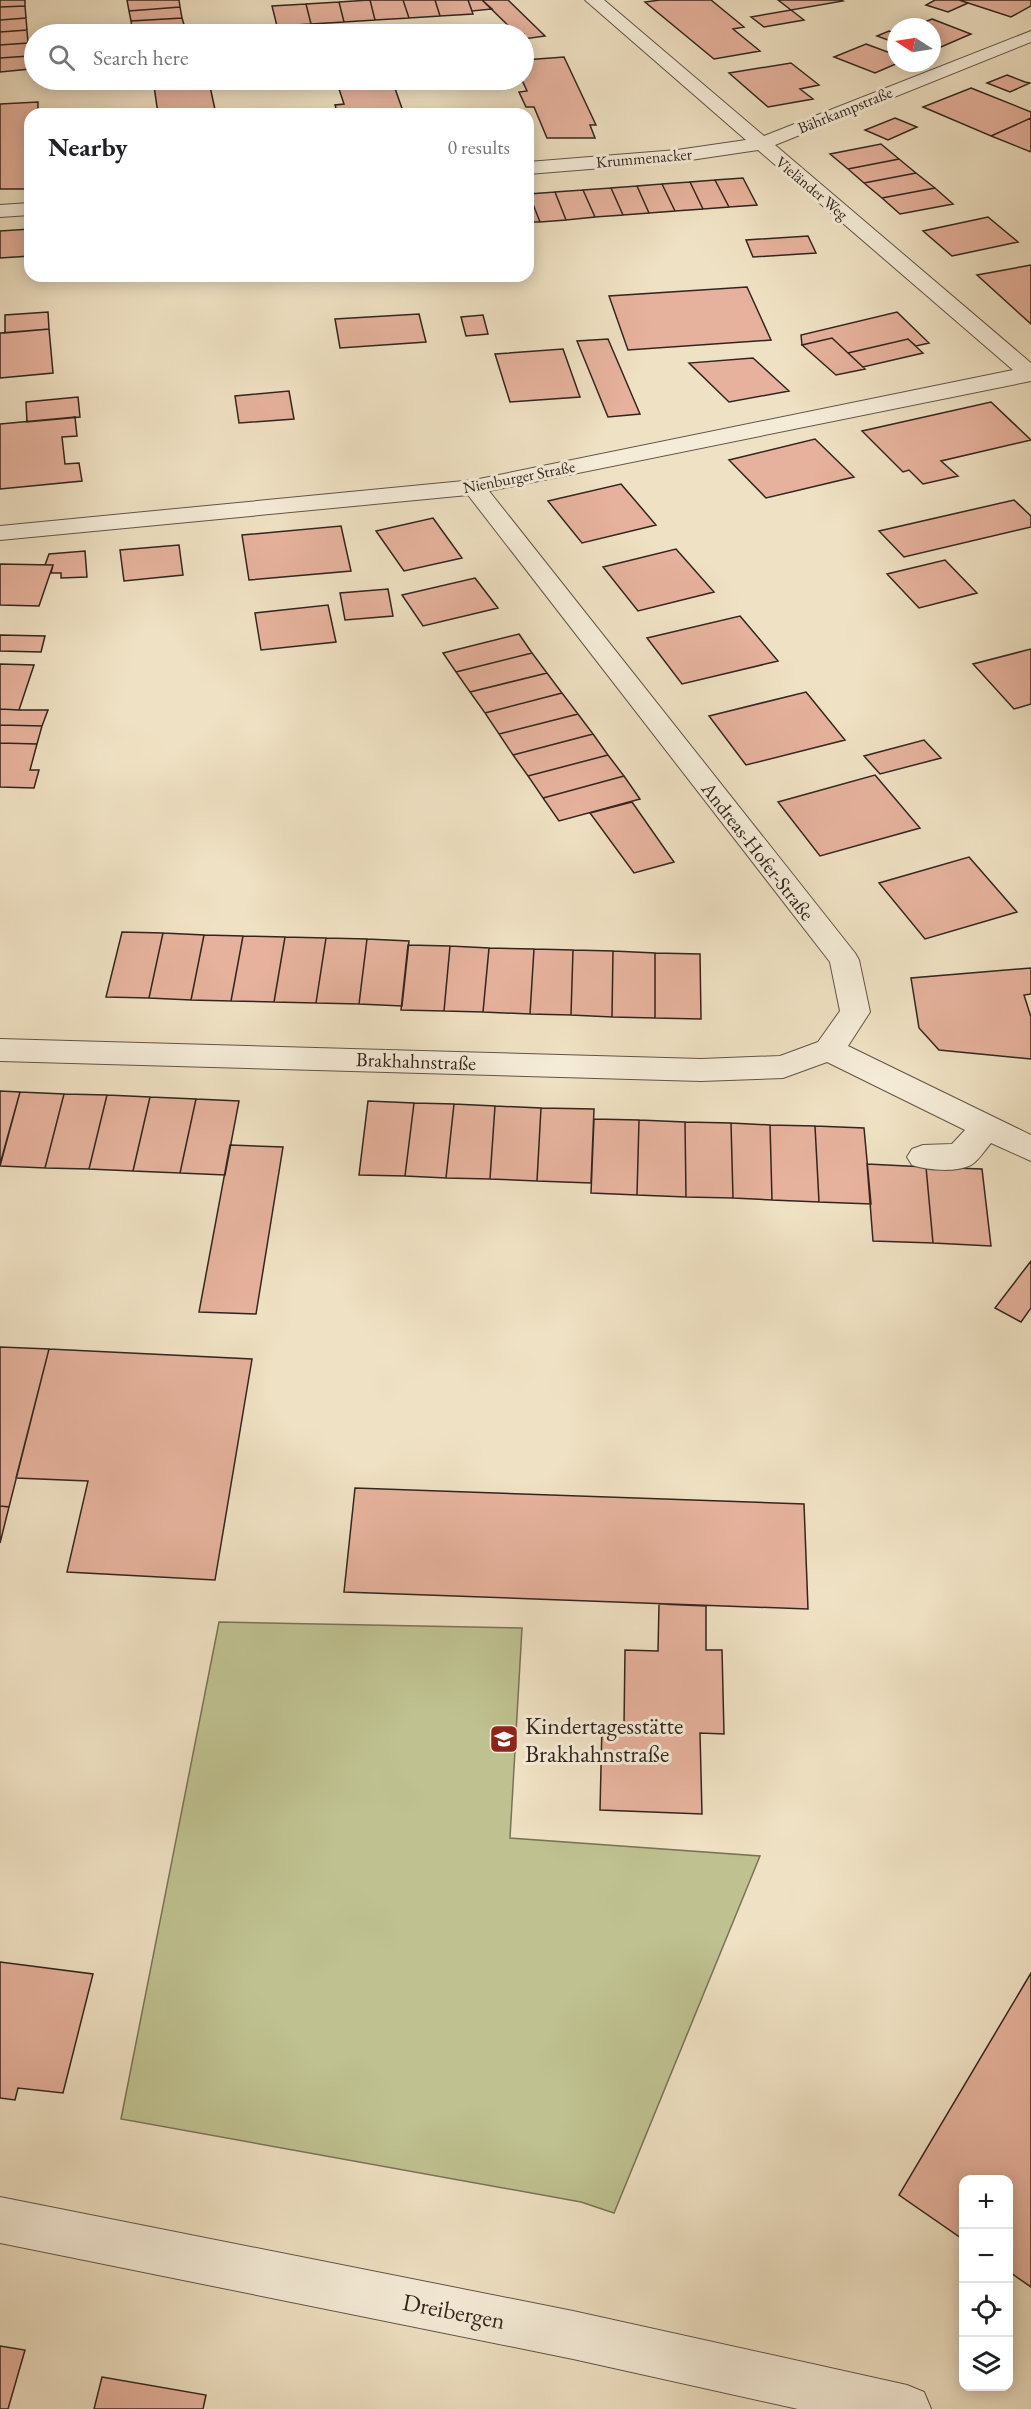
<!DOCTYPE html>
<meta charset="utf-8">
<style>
body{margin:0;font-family:"EB Garamond",serif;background:#f2f2f2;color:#202124}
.controls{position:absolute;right:18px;bottom:18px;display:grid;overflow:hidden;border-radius:12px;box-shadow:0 3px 15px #0003}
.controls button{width:54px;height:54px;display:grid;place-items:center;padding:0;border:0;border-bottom:2px solid #e0e0e0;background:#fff;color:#202124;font:30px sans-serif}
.compass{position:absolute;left:887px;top:18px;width:54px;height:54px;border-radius:50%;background:#fff;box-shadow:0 3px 15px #0003;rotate:282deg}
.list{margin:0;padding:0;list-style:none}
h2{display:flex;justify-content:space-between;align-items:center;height:78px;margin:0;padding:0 24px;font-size:26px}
h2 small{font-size:20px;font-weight:400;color:#757577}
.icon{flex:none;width:33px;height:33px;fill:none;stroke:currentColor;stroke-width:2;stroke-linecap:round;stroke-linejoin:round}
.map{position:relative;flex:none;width:1031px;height:2409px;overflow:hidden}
.search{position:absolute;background:#fff;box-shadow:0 3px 15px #0003;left:24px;top:24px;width:510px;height:66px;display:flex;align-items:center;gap:15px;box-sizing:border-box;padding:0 21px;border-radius:33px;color:#757577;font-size:22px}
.panel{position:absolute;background:#fff;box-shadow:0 3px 15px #0003;left:24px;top:108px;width:510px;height:174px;border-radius:18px}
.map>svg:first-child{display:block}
</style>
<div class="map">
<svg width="1031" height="2409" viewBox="0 0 1031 2409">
<rect width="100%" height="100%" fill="#efe1c3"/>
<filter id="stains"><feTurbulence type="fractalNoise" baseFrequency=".00333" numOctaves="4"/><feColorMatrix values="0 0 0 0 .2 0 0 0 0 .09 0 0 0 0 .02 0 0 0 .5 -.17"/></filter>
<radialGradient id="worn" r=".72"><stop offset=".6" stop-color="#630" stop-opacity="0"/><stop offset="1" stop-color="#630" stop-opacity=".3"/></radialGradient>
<path fill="#bfc190" stroke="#787358" stroke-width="1.5" d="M219 1622 522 1628 510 1838 760 1856 614 2213 581 2202 121 2119Z"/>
<path fill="#e6b29d" stroke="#32251f" stroke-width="1.5" d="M0 0H25V6L0 7Z
M127 0H179L180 7 129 11Z
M370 0 375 20 344 22 339 2Z
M370 0H403L409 18 375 20Z
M403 0H435L440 16 409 18Z
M435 0H468L473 14 440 16Z
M468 0H482L492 9 472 11Z
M482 0H508L545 36 524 39V34H517Z
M660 0H711L744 27 733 29 760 51 714 59 645 2Z
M778 0H841L843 1 791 10Z
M935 0H959L968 3 948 12 926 5Z
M959 0H1031V6L1011 17Z
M339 2 344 22 311 24 306 4Z
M306 4 311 24 277 26 272 6Z
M25 6 26 18 0 20V7Z
M180 7 182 18 131 21 129 11Z
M791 10 804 20 764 27 751 17Z
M26 18 27 30 0 32V20Z
M182 18 186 31 133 34 131 21Z
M932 19 971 34 941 47 932 43V27H912Z
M27 30 28 43 0 45V32Z
M889 31 896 34V43L877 36Z
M28 43 29 56 0 58V45Z
M866 44 896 55V63H898L875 73 834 57Z
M29 56 30 69 0 72V58Z
M564 57 596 125H590L595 138H547L534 107H526L519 92 527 91 522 80 524 60Z
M791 63 819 85 800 89 813 99 768 107 729 73Z
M1007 75 1025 82 1030 83 1010 92 987 83Z
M336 80H392L404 114H338L335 105 344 104Z
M209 82 216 114H158L154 86Z
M971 88 1031 112V118L991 136 923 107Z
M38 102V114H30V189H0V104Z
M895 118 917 127 888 140 865 130Z
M1031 118V152L991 136Z
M881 144 899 159 848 169 830 154Z
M899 159 916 173 864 183 848 169Z
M916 173 935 188 882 198 864 183Z
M743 178 757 205 729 207 715 180Z
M715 180 729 207 703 209 690 182Z
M690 182 703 209 675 211 662 184Z
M662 184 675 211 649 213 637 186Z
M637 186 649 213 623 215 611 188Z
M611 188 623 215 595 217 583 190Z
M935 188 953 204 900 214 882 198Z
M583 190 595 217 566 220 555 192Z
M555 192 566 220 540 222 529 194Z
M528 194H529L540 222H528Z
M988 217 1018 242 952 256 923 231Z
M30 229V256L0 258V231Z
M808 236 816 253 753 257 746 240Z
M1031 265V324L977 275Z
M747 287 771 340 628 350 609 296Z
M48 312 49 329 5 333V315Z
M897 312 929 343 916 346 908 339 848 353 832 338 802 345 801 335Z
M419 314 426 342 340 348 335 319Z
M483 315 488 334 466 336 461 317Z
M49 329 53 373 0 378V333Z
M832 338 848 353 865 369 836 375 802 345Z
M608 339 640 414 608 417 577 341Z
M908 339 923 353 863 367 848 353Z
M563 349 580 397 510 402 495 354Z
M753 358 789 391 729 402 689 363Z
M289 391 294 419 239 423 235 396Z
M78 397 80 417 27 422 26 402Z
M991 402 1031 440 941 461 958 476 923 484 909 470 903 472 862 431Z
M75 417 77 436 62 437 65 464 79 463 82 481 0 489V424Z
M815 439 854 477 766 498 729 460Z
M621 484 656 525 582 543 548 501Z
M1014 500 1031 516V527L904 557 879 531Z
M433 518 462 558 404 571 376 531Z
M341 526 351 571 249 580 242 535Z
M179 545 183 575 124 581 120 550Z
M676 549 714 592 638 611 603 567Z
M85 551 87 577 61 578V573H51L53 565H45L49 554Z
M945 560 977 593 919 608 887 574Z
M0 564 53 565 39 606 0 605Z
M475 578 498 608 423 626 402 595Z
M388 589 393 616 345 620 340 593Z
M328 605 336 642 261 650 255 613Z
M740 616 778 661 682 684 647 638Z
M519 634 532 653 456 672 443 653Z
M0 635 45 636 41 652 0 651Z
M1031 649V704L1014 709 973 664Z
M532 653 547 673 470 692 456 672Z
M0 664 34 665 19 710 0 709Z
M547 673 562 693 485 713 470 692Z
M806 692 845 740 746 765 709 716Z
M562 693 578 714 499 734 485 713Z
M0 709 19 710H48L42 726 0 725Z
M578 714 593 734 513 755 499 734Z
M0 725 42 726 37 744 0 743Z
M593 734 608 755 528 776 513 755Z
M924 740 941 758 880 774 864 756Z
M0 743 37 744 30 770H39L34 788 0 787Z
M608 755 624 776 543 798 528 776Z
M875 775 920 828 820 856 778 802Z
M624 776 640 799 559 821 543 798Z
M632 802 674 862 634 873 590 813Z
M969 857 1017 912 925 939 879 883Z
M122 932 163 933 149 998 106 997Z
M163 933 204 935 191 1000 149 998Z
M204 935 243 936 231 1001 191 1000Z
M243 936 285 937 274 1002 231 1001Z
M285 937 326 938 316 1003 274 1002Z
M326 938 367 939 359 1004 316 1003Z
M367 939 409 941 402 1006 359 1004Z
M408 945 450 946 444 1011 401 1010Z
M450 946 489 948 483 1012 444 1011Z
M489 948 534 949 530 1014 483 1012Z
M534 949 573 950 571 1015 530 1014Z
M573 950 613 951 612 1017 571 1015Z
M613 951 655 953V1018L612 1017Z
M655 953 700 954 701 1019 655 1018Z
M1031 968V994L1024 995 1031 1017V1059L939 1050 919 1028 911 978Z
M0 1091 20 1092 0 1164Z
M20 1092 64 1094 45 1168 0 1166Z
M64 1094 107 1095 89 1169 45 1168Z
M107 1095 150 1097 133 1171 89 1169Z
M150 1097 196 1099 180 1173 133 1171Z
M196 1099 239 1101 225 1175 180 1173Z
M368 1101 414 1103 405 1176 359 1175Z
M414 1103 454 1104 446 1178 405 1176Z
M454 1104 495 1106 490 1179 446 1178Z
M495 1106 541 1108 537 1181 490 1179Z
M541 1108 594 1109 591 1183 537 1181Z
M594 1119 639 1120 637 1195 591 1193Z
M639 1120 685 1122 686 1197 637 1195Z
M685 1122 731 1123 733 1198 686 1197Z
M731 1123 770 1125 772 1200 733 1198Z
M770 1125 815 1126 819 1202 772 1200Z
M815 1126 864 1128 871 1204 819 1202Z
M230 1145 283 1147 256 1314 199 1312Z
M867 1164 926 1167 933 1243 873 1241Z
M926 1167 982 1169 991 1246 933 1243Z
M1031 1261V1308L1021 1322 995 1308Z
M0 1347 49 1349 9 1507 0 1506Z
M49 1349 252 1359 215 1580 67 1572 88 1481 16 1478Z
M355 1488 804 1504 808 1609 344 1592Z
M0 1506 9 1507 0 1543Z
M659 1604 706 1606V1650H722L724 1734 700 1733 702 1814 600 1810 602 1725 624 1726 625 1650 658 1651Z
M0 1962 93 1974 63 2093 18 2088 15 2100 0 2098Z
M1031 1973V2287L1008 2271V2180H964V2240L899 2195Z
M0 2346 25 2350 8 2409H0Z
M102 2377 206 2395 203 2409H94Z"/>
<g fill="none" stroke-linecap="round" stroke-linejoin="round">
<g stroke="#615448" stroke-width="2">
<path id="minor" d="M585 0H604L764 136 1031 31V42L775 145 1031 363V381L489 491 855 953 859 960 870 1012 848 1046 1031 1135V1161L991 1143C985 1150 978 1161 971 1165 955 1173 927 1170 912 1165L907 1157 912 1149 923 1145 952 1144 965 1130 827 1062 783 1078 701 1081 0 1061V1039L701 1059 780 1056 818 1042 840 1011 830 962 468 495 0 540V526L474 480 1013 370 758 150 677 162 528 174V162L677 150 746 140Z
M30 203V215L0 217V205Z
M0 2197 573 2311 907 2385 924 2392 931 2409H798L573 2359 0 2243Z"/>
</g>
<use href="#minor" fill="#f5ecd8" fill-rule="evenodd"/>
</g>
<defs>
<g id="school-square" transform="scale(1.5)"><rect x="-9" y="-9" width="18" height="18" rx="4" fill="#8f2418" stroke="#f5ecd8"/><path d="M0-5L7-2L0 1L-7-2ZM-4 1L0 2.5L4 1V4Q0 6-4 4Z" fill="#fff"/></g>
</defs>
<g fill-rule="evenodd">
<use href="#school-square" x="504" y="1739"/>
</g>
<g text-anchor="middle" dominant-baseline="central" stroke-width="6" stroke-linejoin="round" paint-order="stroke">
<g font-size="16" fill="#32251f" stroke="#f5ecd8">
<text transform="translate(845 110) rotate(-22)">Bährkampstraße</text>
<text transform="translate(644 158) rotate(-5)">Krummenacker</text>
<text transform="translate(812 188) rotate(40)">Vieländer Weg</text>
<text transform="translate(519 477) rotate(-11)">Nienburger Straße</text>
</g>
<g font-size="20" fill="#32251f" stroke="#f5ecd8">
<text transform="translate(758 851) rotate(52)">Andreas-Hofer-Straße</text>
<text transform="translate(416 1061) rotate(2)">Brakhahnstraße</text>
</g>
<g font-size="24" fill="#32251f" stroke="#f5ecd8" text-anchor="start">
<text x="525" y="1725">Kindertagesstätte<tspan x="525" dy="28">Brakhahnstraße</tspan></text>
</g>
<g font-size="24" fill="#32251f" stroke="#f5ecd8">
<text transform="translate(454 2311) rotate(11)">Dreibergen</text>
</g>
</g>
<rect width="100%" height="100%" filter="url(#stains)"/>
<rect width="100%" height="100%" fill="url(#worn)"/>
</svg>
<div class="controls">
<button>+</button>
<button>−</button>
<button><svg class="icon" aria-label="locate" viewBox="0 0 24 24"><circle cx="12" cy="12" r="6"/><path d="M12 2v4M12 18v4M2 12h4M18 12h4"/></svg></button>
<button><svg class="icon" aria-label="layers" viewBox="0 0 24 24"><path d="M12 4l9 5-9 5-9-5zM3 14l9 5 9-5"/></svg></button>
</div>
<svg class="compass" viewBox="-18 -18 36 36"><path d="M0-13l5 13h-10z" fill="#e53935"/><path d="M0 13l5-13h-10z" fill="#757577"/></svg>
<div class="search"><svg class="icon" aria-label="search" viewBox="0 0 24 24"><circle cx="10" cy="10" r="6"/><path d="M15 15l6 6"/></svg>Search here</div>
<section class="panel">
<h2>Nearby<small>0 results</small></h2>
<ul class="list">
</ul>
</section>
</div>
